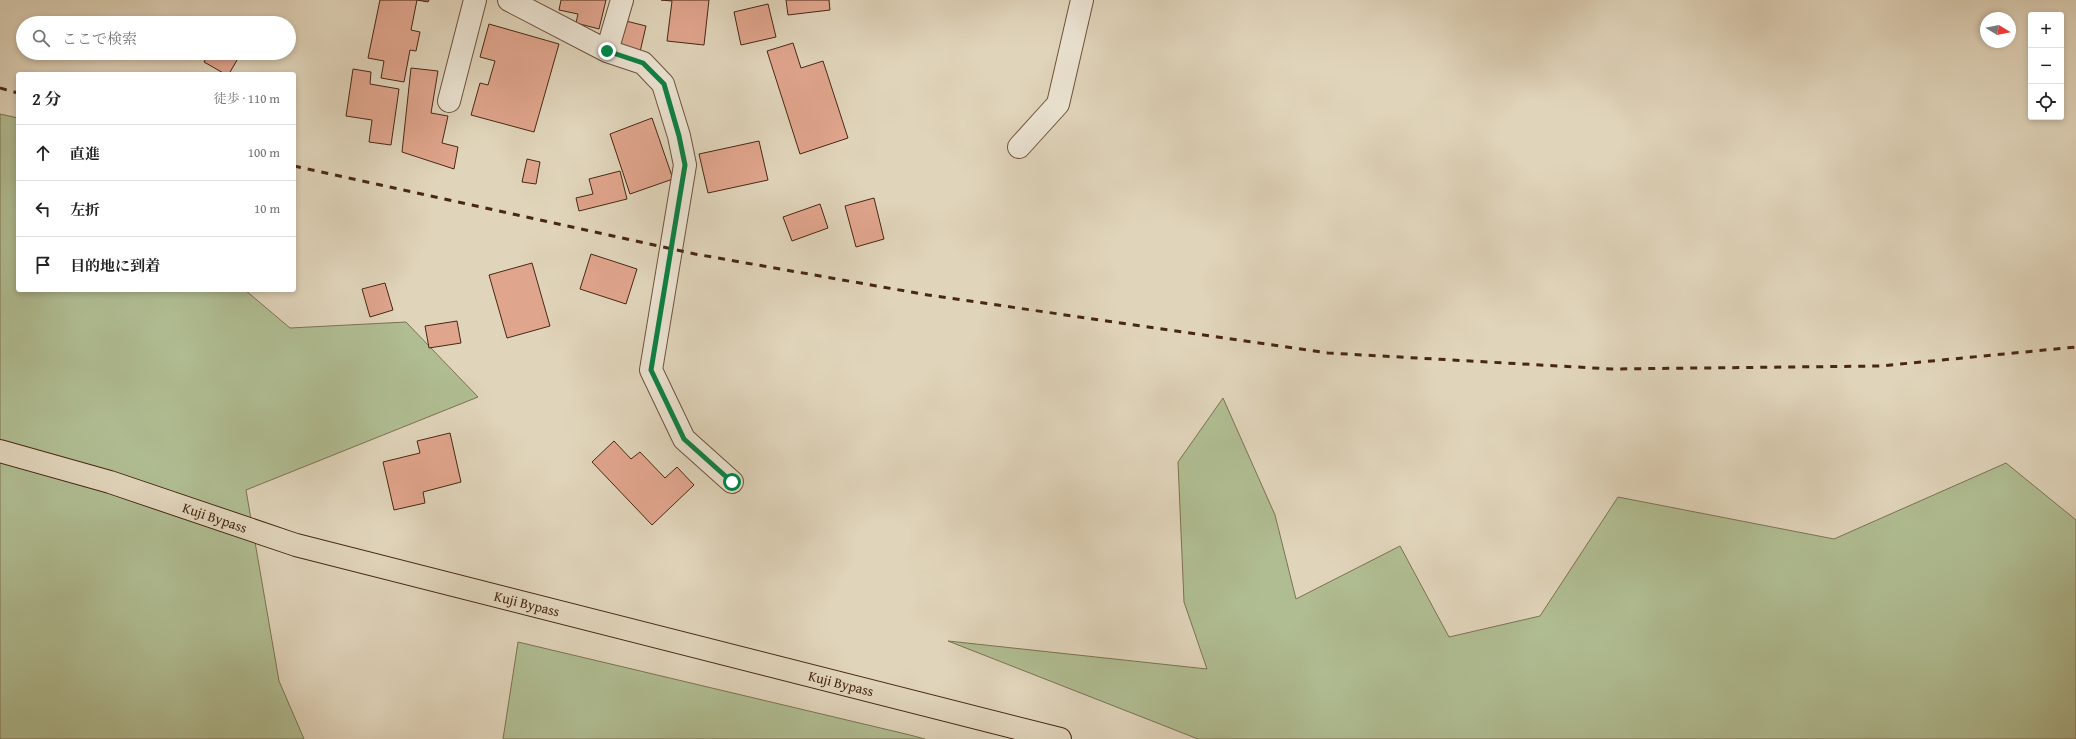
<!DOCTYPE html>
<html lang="ja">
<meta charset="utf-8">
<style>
body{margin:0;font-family:"Gentium Book Plus","Noto Serif JP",serif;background:#f6f6f6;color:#222}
.controls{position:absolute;right:12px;top:12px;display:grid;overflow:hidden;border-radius:4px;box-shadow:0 2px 6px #0003}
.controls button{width:36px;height:36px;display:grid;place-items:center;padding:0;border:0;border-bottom:1px solid #e0e0e0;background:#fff;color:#222;font:20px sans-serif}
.compass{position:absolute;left:1980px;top:12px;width:36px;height:36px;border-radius:50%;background:#fff;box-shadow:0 2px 6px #0003;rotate:100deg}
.stop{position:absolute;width:12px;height:12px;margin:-9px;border:3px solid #0b8043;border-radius:50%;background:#fff}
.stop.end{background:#0b8043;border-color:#fff;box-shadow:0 1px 4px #0008}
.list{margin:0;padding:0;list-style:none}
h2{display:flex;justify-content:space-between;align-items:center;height:52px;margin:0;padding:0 16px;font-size:17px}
h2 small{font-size:13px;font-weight:400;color:#767676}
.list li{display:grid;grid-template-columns:26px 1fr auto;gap:12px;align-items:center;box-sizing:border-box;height:56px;padding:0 16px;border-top:1px solid #e0e0e0}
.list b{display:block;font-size:15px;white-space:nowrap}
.list em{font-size:13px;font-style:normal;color:#767676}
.icon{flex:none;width:22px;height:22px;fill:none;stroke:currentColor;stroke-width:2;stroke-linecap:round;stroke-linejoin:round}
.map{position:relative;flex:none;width:2076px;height:739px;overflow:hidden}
.search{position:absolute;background:#fff;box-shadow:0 2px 6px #0003;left:16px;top:16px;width:280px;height:44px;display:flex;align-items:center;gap:10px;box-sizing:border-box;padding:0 14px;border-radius:22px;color:#767676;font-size:15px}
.panel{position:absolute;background:#fff;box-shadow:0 2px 6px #0003;left:16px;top:72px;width:280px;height:220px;border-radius:4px}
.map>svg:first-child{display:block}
</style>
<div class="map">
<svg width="2076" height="739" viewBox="0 0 2076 739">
<rect width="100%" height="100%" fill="#e0d4ba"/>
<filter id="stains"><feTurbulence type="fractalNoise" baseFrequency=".005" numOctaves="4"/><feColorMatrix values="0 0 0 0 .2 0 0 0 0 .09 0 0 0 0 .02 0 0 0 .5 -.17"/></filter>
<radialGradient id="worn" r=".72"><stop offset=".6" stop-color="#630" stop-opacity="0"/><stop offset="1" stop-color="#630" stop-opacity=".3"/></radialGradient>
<path fill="#b0bd92" stroke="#7c7252" d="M0 114 18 118V290H245L290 328 406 322 478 397 246 490 279 681 304 739H0Z
M1223 398 1275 515 1296 599 1400 546 1449 637 1540 616 1618 497 1834 539 2006 463 2076 520V739H1198L948 641 1207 669 1184 602 1178 462Z
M518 642 910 735 925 739H503Z"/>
<path fill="#e0a58d" stroke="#482713" d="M380 0H429L428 2 417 0 411 30 420 32 416 51 410 50 404 82 381 78 384 61 368 58Z
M561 0H606L599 29 576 23 578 14 559 10Z
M661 0H709L704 45 667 41 672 1Z
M786 0H829L830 10 788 15Z
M768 4 776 37 741 45 734 12Z
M622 20 646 26 640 52 617 47Z
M489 24 559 44 534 132 471 115 480 83 488 85 495 61 480 57Z
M793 43 801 68 823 61 848 138 800 154 767 51Z
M209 53H241L229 74H225L204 62Z
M411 68 438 71 431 113 448 116 442 143 458 147 454 169 402 152Z
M353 69 371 72 370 84 399 89 391 145 369 142 372 120 346 116Z
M652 118 673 179 630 194 610 134Z
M759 141 768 180 708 193 699 154Z
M527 159 540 162 536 184 522 182Z
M620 171 627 199 579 211 576 198 593 194 589 179Z
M874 198 884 239 856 247 845 206Z
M820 204 828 228 792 241 783 217Z
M591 254 637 269 626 304 580 289Z
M532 263 550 326 507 338 489 275Z
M385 283 393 310 370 317 362 289Z
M457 321 461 343 429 348 425 326Z
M450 433 461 482 423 492 425 503 394 510 383 462 420 453 417 441Z
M614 441 631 459 640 452 665 478 677 467 694 485 652 525 592 462Z"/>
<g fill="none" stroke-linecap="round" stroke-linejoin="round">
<g stroke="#6e523d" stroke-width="24">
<path id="street" d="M509 0 607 51 643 63 663 84 679 136 685 165 651 370 684 439 732 482
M607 51 622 0
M449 101 475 0
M1019 147 1058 104 1082 0"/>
</g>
<g stroke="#482713" stroke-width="24">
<g id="highway">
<path id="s1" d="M0 451 110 482 296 545 1060 739"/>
</g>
</g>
<use href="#street" stroke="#ebe3d2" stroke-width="22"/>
<use href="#highway" stroke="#e0d4ba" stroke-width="22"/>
<path stroke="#482713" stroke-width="3" stroke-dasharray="7 7" stroke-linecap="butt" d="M0 88 18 93
M294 166 695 254 928 295 1328 353 1612 369 1880 366 2076 347"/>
</g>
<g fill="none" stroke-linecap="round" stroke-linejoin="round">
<path stroke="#0b8043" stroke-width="5" d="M607 51 643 63 664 84 679 136 685 165 651 370 684 439 732 482"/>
</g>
<g text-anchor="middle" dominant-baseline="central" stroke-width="3.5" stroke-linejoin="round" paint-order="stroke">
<g font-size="14" fill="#482713" stroke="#ebe3d2">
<text stroke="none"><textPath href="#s1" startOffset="225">Kuji Bypass</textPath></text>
<text stroke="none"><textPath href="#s1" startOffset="549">Kuji Bypass</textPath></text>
<text stroke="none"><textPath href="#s1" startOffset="873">Kuji Bypass</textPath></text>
</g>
</g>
<rect width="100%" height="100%" filter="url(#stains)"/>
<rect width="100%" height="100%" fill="url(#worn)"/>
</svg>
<div class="controls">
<button>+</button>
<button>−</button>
<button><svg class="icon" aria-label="locate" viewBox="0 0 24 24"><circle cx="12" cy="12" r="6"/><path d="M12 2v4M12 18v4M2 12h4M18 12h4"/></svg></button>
</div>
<svg class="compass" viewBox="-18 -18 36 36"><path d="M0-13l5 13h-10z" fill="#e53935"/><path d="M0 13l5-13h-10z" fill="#767676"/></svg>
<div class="stop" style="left:732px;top:482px"></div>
<div class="stop end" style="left:607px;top:51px"></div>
<div class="search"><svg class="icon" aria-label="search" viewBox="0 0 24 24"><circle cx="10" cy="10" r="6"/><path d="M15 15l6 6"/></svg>ここで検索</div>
<section class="panel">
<h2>2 分<small>徒歩 · 110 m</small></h2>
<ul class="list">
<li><svg class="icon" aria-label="ahead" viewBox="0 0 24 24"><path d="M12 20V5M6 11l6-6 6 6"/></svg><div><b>直進</b></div><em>100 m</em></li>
<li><svg class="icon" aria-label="left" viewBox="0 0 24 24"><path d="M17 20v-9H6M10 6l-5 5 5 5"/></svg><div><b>左折</b></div><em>10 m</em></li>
<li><svg class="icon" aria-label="arrive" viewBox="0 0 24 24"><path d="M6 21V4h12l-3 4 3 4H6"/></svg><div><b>目的地に到着</b></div></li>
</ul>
</section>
</div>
